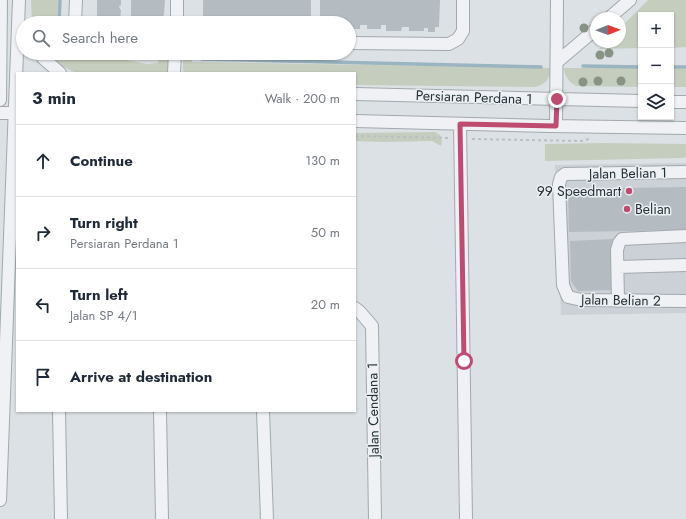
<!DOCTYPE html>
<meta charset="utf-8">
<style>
body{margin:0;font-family:Jost,sans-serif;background:#f6f6f7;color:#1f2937}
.controls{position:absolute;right:12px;top:12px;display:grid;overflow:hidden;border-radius:0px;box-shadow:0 1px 3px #0004}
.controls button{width:36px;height:36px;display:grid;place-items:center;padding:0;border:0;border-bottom:1px solid #e0e1e3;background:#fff;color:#1f2937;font:20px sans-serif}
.compass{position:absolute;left:590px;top:12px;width:36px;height:36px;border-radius:50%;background:#fff;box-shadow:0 1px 3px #0004;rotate:89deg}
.stop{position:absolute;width:12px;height:12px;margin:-9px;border:3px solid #bf4c70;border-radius:50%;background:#fff}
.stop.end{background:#bf4c70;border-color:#fff;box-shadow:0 1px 4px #0008}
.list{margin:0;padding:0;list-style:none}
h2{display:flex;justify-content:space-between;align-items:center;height:52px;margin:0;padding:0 16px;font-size:17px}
h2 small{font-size:13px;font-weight:400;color:#747a83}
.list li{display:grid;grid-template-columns:26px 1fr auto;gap:12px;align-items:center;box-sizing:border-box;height:72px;padding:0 16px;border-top:1px solid #e0e1e3}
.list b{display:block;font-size:15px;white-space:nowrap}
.list p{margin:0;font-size:13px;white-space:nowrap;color:#747a83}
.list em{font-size:13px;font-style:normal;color:#747a83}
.icon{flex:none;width:22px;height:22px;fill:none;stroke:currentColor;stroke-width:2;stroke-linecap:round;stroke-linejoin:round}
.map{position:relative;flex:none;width:686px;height:519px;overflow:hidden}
.search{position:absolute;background:#fff;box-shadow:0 1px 3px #0004;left:16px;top:16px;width:340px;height:44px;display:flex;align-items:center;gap:10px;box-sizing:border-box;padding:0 14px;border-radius:22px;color:#747a83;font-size:15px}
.panel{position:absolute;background:#fff;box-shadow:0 1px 3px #0004;left:16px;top:72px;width:340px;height:340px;border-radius:0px}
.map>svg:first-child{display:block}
</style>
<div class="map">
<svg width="686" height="519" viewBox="0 0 686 519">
<rect width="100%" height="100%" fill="#dce1e5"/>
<path fill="#cbd1d6" d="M686 163V313L561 315 555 165Z"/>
<path fill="#c5cebe" d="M31 0H58L57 23H32Z
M648 0H686V47L671 48V15H641V48L599 49 606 42H620V28Z
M47 53H76L83 58 122 59 147 64 158 63V53H168C171 58 169 68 167 73H76L62 66Z
M192 55V62L551 68C550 79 545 85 535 87L355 85V73H184L183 70V56Z
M564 68H641V87L576 86C569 82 564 75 564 68Z
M671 68 686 69V87H671Z
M435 132 440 135 442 141 441 146 432 141 383 142 355 141V133Z
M603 143 686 144V157L683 158 545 161V144Z"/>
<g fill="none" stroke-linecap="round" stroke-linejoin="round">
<path stroke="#9ab4c2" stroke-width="3.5" d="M59 23 60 0
M83 53 86 55H90
M97 56 153 57
M202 59 541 67
M583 66 641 67
M671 67H686"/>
</g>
<path fill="#b4bbc1" d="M97 0H121V5L119 6 120 9 121 10 120 20H97Z
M131 0H165L164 15 156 22 131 21Z
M203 0H311V23H210V21H203Z
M320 0H440L439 27H435V32H428V28H424V31H409V27H402L401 31H386V25H381V29H367V25H360V29H349V23H320Z
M686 187V230L569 232 568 189Z
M614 239 613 290 578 291 571 281 570 241Z"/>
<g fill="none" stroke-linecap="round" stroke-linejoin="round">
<g stroke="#a2a9ae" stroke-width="14">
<path id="minor" d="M609 18 630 0
M75 23 76 0
M177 23V0
M349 43 449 44 458 39 463 31V0
M40 53 43 58 60 73
M557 62 596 29
M174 73 175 53
M355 94 641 101
M0 100 1 0
M671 102H686
M0 113H17
M355 121 550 126 686 128
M460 124 466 519
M556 126 557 0
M686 172 565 174 561 177 559 184 563 285 568 297 582 300 686 301
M618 267 686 265
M618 301 617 250 619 243 622 239 686 236
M355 308 360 312 372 326 375 519
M59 411 61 519
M160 411 162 519
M263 411 267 519
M0 500 19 0"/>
</g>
<path stroke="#bbbfc4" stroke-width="2" stroke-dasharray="3 3" stroke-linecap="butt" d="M355 136 450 138
M472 139 581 141 589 139"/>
<use href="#minor" stroke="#eff1f4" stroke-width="12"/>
</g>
<g fill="#879385">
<circle cx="584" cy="28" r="4.5"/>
<circle cx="609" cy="53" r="4.5"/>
<circle cx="600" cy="55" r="4.5"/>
<circle cx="598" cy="81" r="4.5"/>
<circle cx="621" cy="81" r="4.5"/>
<circle cx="583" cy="82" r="4.5"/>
</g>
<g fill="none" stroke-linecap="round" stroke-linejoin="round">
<path stroke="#bf4c70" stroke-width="5" d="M464 361 460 124 556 126 557 99"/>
</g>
<g fill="#bf4c70" stroke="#ebf0f3" stroke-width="1.5">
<circle cx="629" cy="191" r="4"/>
<circle cx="627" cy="209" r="4"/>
</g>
<g text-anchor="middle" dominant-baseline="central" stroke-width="3" stroke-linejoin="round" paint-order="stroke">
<g font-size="14" fill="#28313a" stroke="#ebf0f3">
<text transform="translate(474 97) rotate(2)">Persiaran Perdana 1</text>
<text transform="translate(628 173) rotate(-1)">Jalan Belian 1</text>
<text transform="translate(621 300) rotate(1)">Jalan Belian 2</text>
<text transform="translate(373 410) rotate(-91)">Jalan Cendana 1</text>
</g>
<g font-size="14" fill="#28313a" stroke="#ebf0f3" text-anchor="end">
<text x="621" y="191">99 Speedmart</text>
<text x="635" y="209" text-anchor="start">Belian</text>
</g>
</g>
</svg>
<div class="controls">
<button>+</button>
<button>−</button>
<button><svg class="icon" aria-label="layers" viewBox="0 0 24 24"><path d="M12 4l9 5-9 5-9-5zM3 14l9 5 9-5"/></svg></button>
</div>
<svg class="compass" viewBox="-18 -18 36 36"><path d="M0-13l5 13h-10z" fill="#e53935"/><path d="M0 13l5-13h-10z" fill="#747a83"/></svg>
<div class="stop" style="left:464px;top:361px"></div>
<div class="stop end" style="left:557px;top:99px"></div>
<div class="search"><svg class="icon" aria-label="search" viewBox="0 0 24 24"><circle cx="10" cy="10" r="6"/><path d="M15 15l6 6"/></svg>Search here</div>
<section class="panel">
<h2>3 min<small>Walk · 200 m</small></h2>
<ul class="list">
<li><svg class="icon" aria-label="ahead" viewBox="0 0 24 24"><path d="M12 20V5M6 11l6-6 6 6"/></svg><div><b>Continue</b></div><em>130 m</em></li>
<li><svg class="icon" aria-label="right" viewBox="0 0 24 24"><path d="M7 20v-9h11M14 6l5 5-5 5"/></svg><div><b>Turn right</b><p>Persiaran Perdana 1</p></div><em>50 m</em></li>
<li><svg class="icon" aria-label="left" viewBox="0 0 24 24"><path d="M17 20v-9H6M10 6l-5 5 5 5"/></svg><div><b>Turn left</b><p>Jalan SP 4/1</p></div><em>20 m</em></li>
<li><svg class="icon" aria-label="arrive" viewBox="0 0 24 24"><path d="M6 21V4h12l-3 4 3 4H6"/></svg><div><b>Arrive at destination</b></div></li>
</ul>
</section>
</div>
